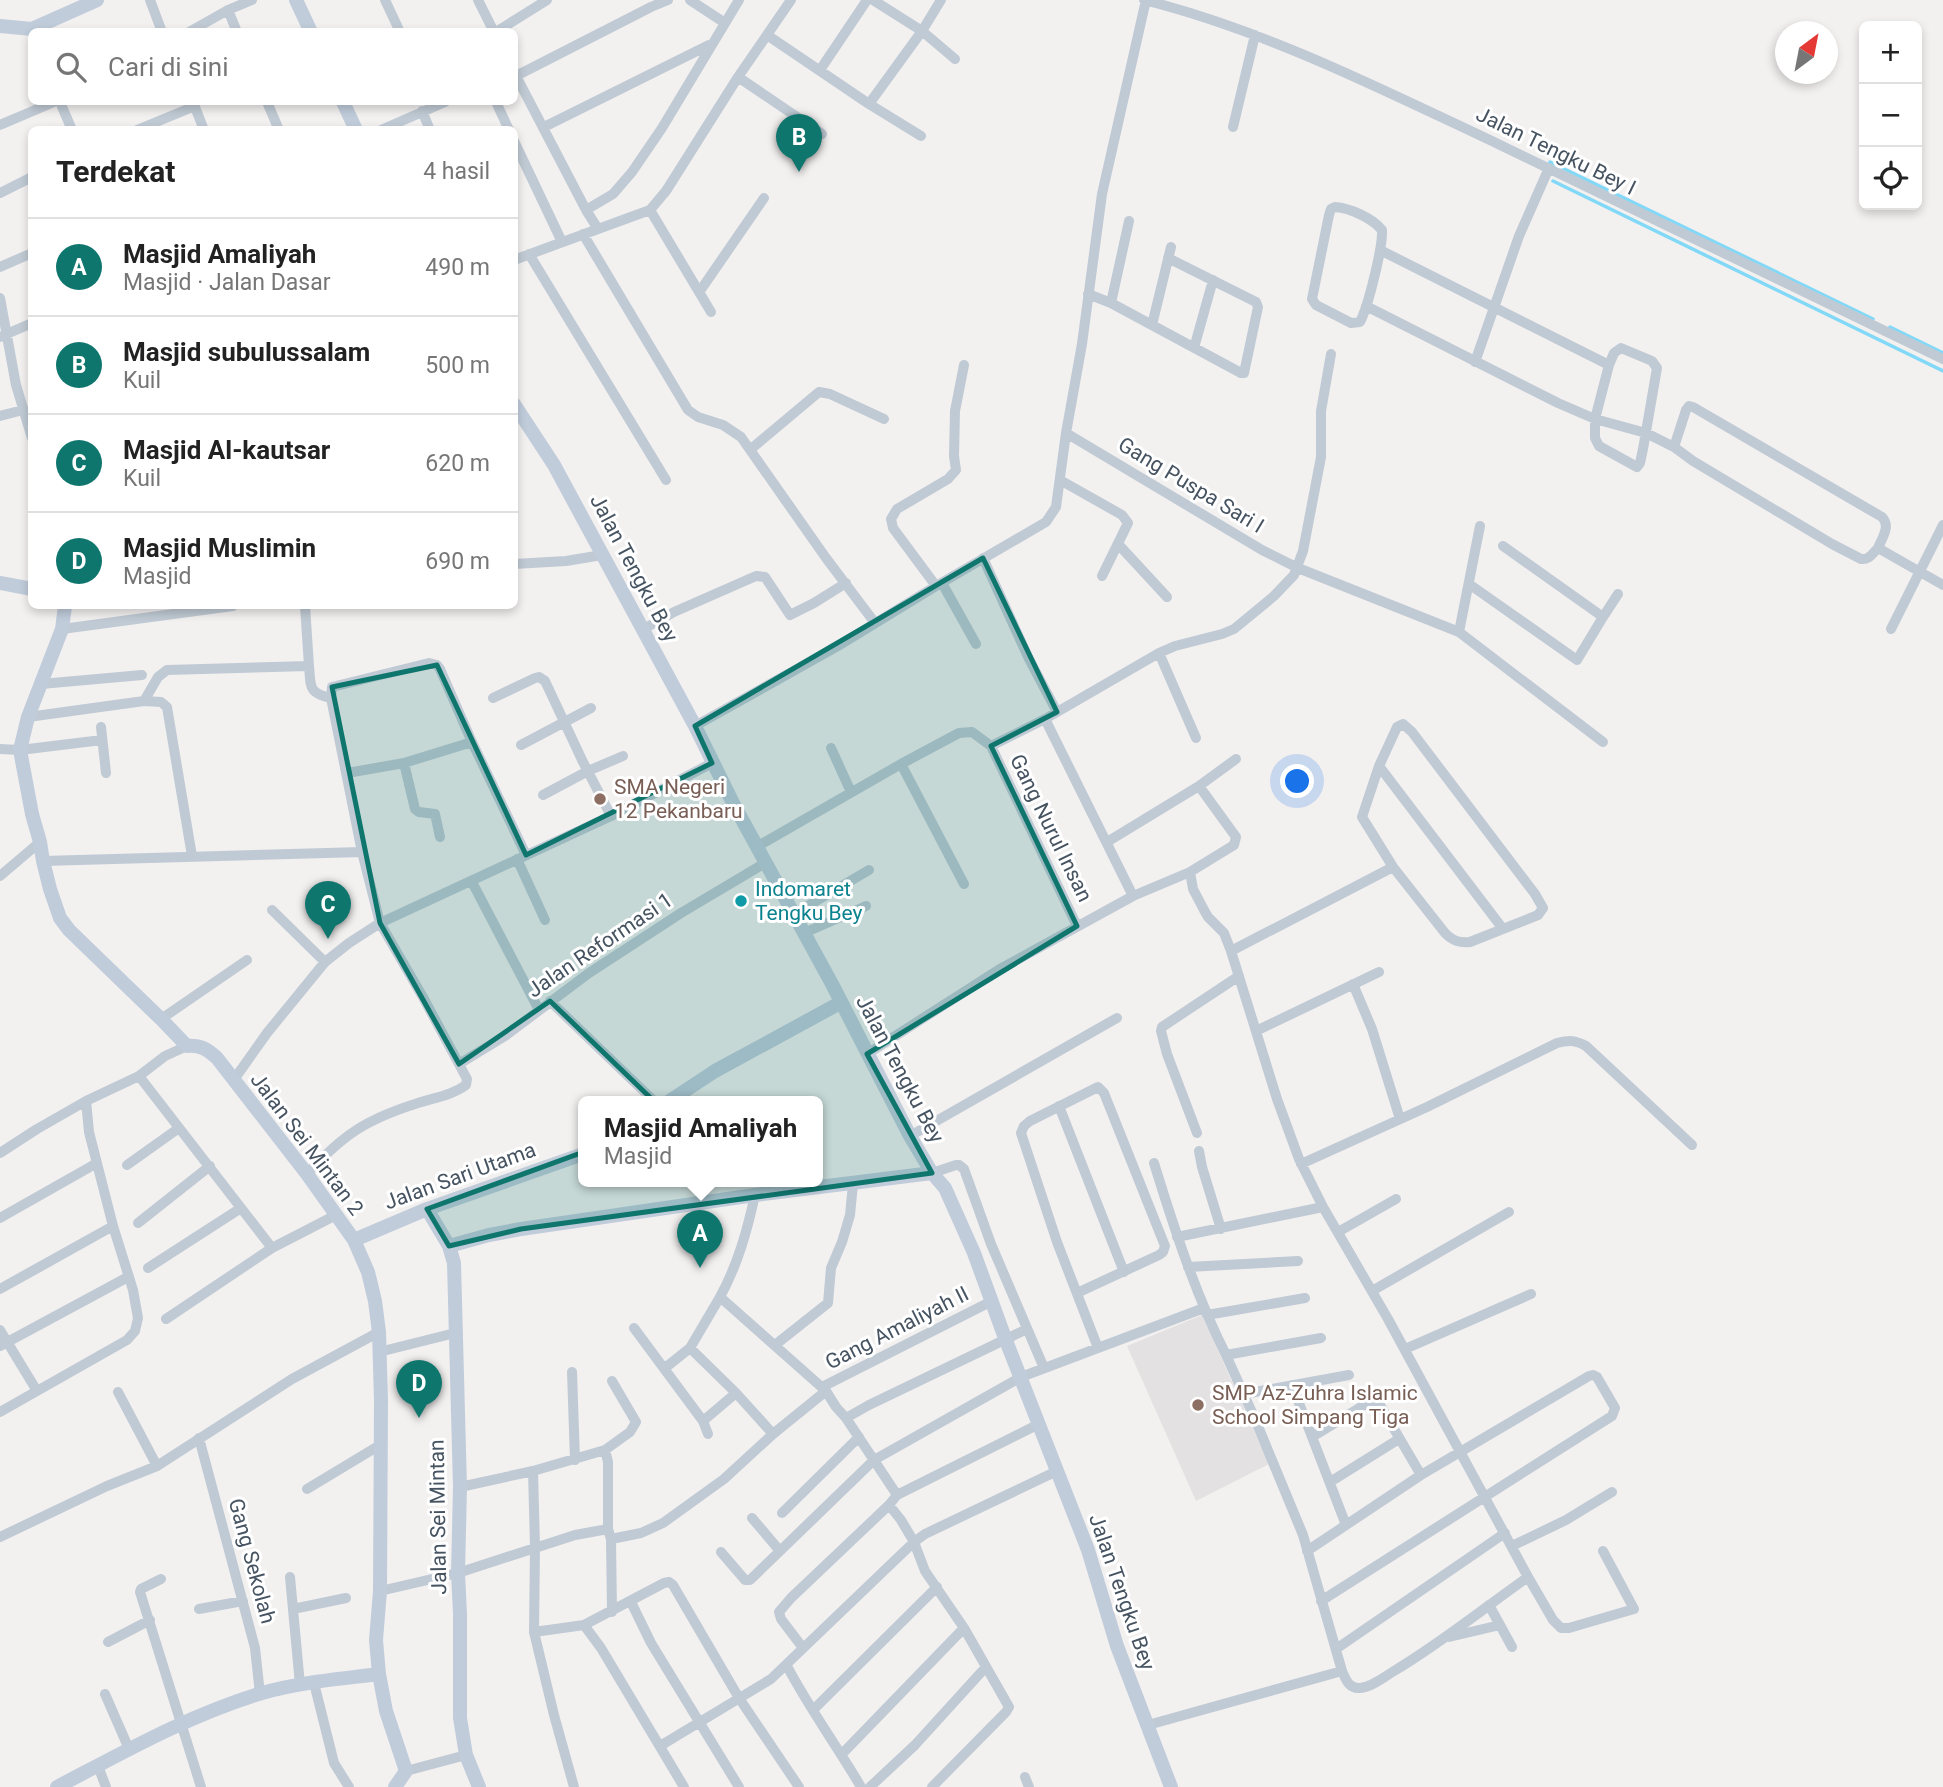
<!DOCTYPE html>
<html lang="id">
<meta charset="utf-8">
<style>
body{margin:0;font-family:Roboto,sans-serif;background:#f2f2f2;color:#222}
.controls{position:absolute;right:21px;top:21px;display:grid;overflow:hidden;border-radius:10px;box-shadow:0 4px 10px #0003}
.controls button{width:63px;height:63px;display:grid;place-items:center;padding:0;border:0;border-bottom:2px solid #e0e0e0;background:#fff;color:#222;font:35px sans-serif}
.compass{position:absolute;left:1775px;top:21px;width:63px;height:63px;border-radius:50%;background:#fff;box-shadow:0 4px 10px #0003;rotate:32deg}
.you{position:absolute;left:1298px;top:782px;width:24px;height:24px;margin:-18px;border:5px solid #fff;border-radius:50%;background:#1a73e8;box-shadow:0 0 0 10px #1a73e833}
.badge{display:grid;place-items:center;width:46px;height:46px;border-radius:50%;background:#0f766e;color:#fff;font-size:23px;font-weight:700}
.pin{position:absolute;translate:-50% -58px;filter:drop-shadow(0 2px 4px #0008)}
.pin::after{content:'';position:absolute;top:37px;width:24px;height:21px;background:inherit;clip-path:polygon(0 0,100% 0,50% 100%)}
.popup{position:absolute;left:578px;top:1096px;width:245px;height:91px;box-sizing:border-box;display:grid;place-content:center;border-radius:10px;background:#fff;filter:drop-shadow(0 2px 5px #0005);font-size:23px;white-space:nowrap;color:#767676}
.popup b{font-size:26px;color:#222}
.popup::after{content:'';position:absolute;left:50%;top:100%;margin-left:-14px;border:14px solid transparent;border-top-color:#fff}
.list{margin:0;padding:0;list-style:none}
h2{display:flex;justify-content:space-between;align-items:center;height:91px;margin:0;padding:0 28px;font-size:30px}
h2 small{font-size:23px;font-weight:400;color:#767676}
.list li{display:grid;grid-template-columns:46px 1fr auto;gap:21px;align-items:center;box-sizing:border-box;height:98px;padding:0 28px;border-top:2px solid #e0e0e0}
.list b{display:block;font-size:26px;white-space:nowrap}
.list p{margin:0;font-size:23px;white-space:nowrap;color:#767676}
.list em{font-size:23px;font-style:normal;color:#767676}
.icon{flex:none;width:38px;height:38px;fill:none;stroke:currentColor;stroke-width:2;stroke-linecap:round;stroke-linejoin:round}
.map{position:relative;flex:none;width:1943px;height:1787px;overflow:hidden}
.search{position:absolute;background:#fff;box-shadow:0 4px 10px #0003;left:28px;top:28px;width:490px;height:77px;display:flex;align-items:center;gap:18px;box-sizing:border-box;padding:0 24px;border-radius:10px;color:#767676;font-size:26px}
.panel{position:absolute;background:#fff;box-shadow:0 4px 10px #0003;left:28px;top:126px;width:490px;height:483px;border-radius:10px}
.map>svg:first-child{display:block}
</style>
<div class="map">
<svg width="1943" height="1787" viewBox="0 0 1943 1787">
<rect width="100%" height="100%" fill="#f3f0f0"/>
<path fill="#e4e1e2" d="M1202 1315 1269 1464 1196 1501 1127 1346Z"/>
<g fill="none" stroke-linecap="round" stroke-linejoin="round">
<path stroke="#82d9f7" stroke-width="3.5" d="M1550 162 1873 319
M1553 181 1943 371
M1890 327 1943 353"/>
<path stroke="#c0cad4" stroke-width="10" d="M150 0 162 32
M385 0 400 32
M478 0 494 32
M690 0 725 23
M873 0 922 31 955 59
M1144 0C1267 31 1381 89 1496 143 1645 214 1794 286 1943 359
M228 10 237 32
M189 32 228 10 252 0
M496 32 547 0
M767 35 869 104 921 136
M820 70 867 0
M514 72 586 210 598 229 514 260
M514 77 651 7 668 0
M738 77 822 134
M60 102 72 130
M193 102 204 130
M267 102 279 130
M496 102 509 130
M869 104 922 31 941 0
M422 111 430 130
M0 125 54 102
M544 127 709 45
M1233 127 1255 35
M137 130 195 106
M381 130 445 102
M514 141 562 242
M0 193 32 177
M1335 207C1350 208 1372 218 1382 230 1383 247 1368 307 1360 322L1351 323 1316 305 1312 299 1329 215 1331 209Z
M586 210 613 194 632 172 662 128 739 0
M650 210 666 191 738 77 791 0
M598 229 650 210 711 312
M583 234 688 410 698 417 723 425 741 437 826 558 875 623
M1380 250 1609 365
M529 254 666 480
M0 267 32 253
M700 291 764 198
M1088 294 1111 303 1241 373H1244L1258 307 1256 302 1168 258
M0 298 16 385 32 438
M1111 303 1129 221
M1366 306 1558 403 1595 419 1646 433 1674 447 1693 461 1832 544 1861 559C1869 560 1872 554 1878 548
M1152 325 1171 247
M0 337 32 323
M1194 348 1213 280
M1621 348 1652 361 1657 368 1643 449 1640 463 1637 467 1599 446 1595 438V419L1609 365 1614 353Z
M1475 362 1519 236 1549 168
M0 416 23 410
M1066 433 1262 550 1298 568 1459 632 1480 526
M1674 447 1686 410 1689 406 1693 407 1882 517C1891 526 1882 538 1878 548L1943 585
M751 449 819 392 830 394 884 419
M1060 480 1122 515 1128 523 1102 576
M1118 544 1167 597
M983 558 1029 659 1057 712
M514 564 566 561 602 555
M942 583 976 644
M1469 584 1577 660 1603 617 1503 546
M936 586 893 528 891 519 897 509 948 479 956 470 954 456 955 411 964 365
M1603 617 1618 594
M62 629 233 606
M1891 629 1943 525
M642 630 674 612 756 576 765 577 790 615 814 603 846 583
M1459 632 1603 742
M1159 653 1196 738
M309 666C311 687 308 693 331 698
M41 684 142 675
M493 698 535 678 539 677 545 681 583 762 611 816
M28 717 144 701
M1045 719 1133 896
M1403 724 1412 732 1535 894 1543 908 1538 915 1470 942C1459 943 1453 941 1445 933L1393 867 1362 817 1379 766 1397 727Z
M695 726 838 646 936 586 1046 522 1056 507 1066 433 1082 344 1102 194 1146 0
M101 727 106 773
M521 745 591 708
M991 746 1077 926
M831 748 851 792
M0 749 20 750 102 740
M404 763 415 809 419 812 435 814 440 837
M901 764 964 884
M1379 766 1503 929
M347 773 404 763 472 742
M543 795 588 771 623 756
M1107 842 1199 786 1236 759
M758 846 901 764 959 733 972 732 991 746 1045 719 1159 653 1175 646 1222 634 1234 629 1274 596 1294 575 1303 551 1321 457V411L1331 354
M192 856 167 707 161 702 144 701 158 677 167 670 309 666 305 606
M517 859 545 920
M43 861 362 852
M1190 872 1193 889 1204 910 1208 917 1224 933 1231 951 1277 1099 1299 1159 1323 1207 1388 1319 1528 1577 1553 1620 1561 1628H1569L1634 1609 1603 1551
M0 876 40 842
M472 882 539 1010
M272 910 325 962
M794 914 869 870
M804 933 866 906
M1231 951 1393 867
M1353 984 1372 1029 1400 1119
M550 1001 655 1102
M161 1019 247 960
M1256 1031 1379 972
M867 1054 1000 969 1133 896 1190 872 1234 845 1236 837 1199 786
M459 1064 505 1036 589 973 681 913 765 863
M139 1076 272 1248
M233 1081 267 1033 325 962 349 943 380 923 611 816 712 763
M1059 1106 1124 1272
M1197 1133 1167 1054 1161 1031 1162 1027 1239 976
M910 1136 1117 1018
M1199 1151 1202 1167 1221 1229
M0 1153 37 1129 86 1101
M1154 1163C1174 1228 1195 1293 1226 1355L1321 1338
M1301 1164 1427 1107 1557 1043C1569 1040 1575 1040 1586 1046L1692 1145
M127 1165 179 1128
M932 1173 956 1165H959L964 1169 991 1244 1044 1368
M307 1174C343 1135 365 1120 415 1104 432 1098 451 1096 466 1085L467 1079 424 999 380 923 362 852 331 698 332 687 429 663 437 665 440 669 472 742 526 855
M755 1195C747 1231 738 1264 720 1297L826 1391 836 1407 846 1418 897 1495
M0 1218 97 1163
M138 1223 210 1166
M1338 1232 1396 1199
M1177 1237 1323 1207
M1188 1267 1298 1261
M148 1268 241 1208
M0 1289 113 1226
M1372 1291 1509 1212
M1077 1293 1159 1255 1163 1252 1165 1246 1104 1093 1098 1087 1030 1121 1024 1126 1021 1133 1057 1242 1098 1348
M1207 1315 1305 1298
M166 1319 272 1248 336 1215
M634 1328 703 1421 708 1434
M0 1330 37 1391
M775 1345 828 1303 831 1268 842 1242 850 1215 853 1184
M0 1346 128 1277
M690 1348 736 1393 773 1434
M1405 1349 1531 1294
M379 1352 455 1333
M1226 1355 1255 1419 1303 1535 1342 1671C1346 1680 1349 1689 1360 1688 1372 1687 1384 1677 1394 1671 1441 1643 1484 1608 1528 1577
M665 1368 690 1348 720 1297
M572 1372 575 1460
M1292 1385 1346 1525
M118 1392 157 1466
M1244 1394 1349 1375
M0 1412 127 1340 135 1331 138 1318 133 1290 113 1226 89 1132 86 1101 139 1076 165 1056 187 1046
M846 1418 869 1405 1027 1329
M703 1421 736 1393
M1312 1437 1366 1404 1375 1401 1380 1405 1421 1475
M199 1438 255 1648 260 1694
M605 1450 608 1462V1529L611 1539 612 1612
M533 1471 535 1546 534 1632 554 1715 574 1787
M1330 1482 1399 1439
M460 1487 533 1471 605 1450 630 1432 636 1422 612 1381
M307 1489 380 1445
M889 1505 901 1520 914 1542 925 1571 964 1628 1009 1707 1006 1712 932 1787
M782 1513 859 1437
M752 1518 780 1551
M0 1537 107 1486 157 1466 292 1379 379 1332
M611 1539 641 1533 663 1523 724 1479 773 1434 826 1391 824 1386 992 1301
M1512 1546 1566 1520 1612 1492
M1307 1551 1421 1475 1589 1376 1593 1375 1597 1377 1615 1408 1612 1416 1321 1601
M721 1552 745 1580H750L874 1460 1021 1377 1204 1308
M290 1577 300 1685
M161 1579 141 1589 140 1592 201 1787
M380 1591 458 1573 575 1535 608 1529
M631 1602 651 1643 739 1787
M1489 1605 1512 1647
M199 1609 243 1601
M293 1609 346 1598
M584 1625 601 1648 684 1787
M534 1632 584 1625 664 1583 669 1582 673 1585 739 1698 799 1787
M1449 1637 1500 1625
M108 1642 150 1620
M803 1648 781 1619 779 1612 791 1598 889 1505 897 1495 1039 1424
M1336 1649 1505 1533
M787 1666C809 1708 837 1746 861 1787
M314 1683 334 1763 349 1787
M105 1694 129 1749
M813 1710 937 1587
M1148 1725 1342 1671
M660 1746 771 1679 914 1542 925 1534 1057 1471
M842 1754 964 1628
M98 1766 106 1787
M406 1771 466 1755
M1025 1777 1029 1787
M870 1787 915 1745 985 1668"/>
<path stroke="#c1ccdb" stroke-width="14" d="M296 0 311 32
M0 26 32 29 97 0
M343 102 356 130
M514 404 554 465 695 726 733 803 832 984 910 1136 932 1173 945 1188 974 1253 1005 1338 1088 1550 1117 1646 1171 1787
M0 583 32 589
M65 606 62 629 28 717 20 750 32 814 40 842 43 861 50 889 60 918 69 930 161 1019 187 1046C201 1045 207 1049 217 1058L307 1174 354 1240 368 1272 375 1301 379 1332 381 1401 380 1591 376 1640 379 1674 386 1711 406 1771 395 1787
M668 1102 715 1071 840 1003
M427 1209 449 1246 454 1263 460 1487 458 1573 460 1614V1718L466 1755 479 1787
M354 1240 427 1209 583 1154
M449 1246 489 1235 521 1229 755 1195 932 1173
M57 1787C124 1752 189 1715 262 1693 300 1682 340 1679 379 1674"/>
</g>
<path fill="#0f766e" fill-opacity="0.2" stroke="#0f766e" stroke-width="5" stroke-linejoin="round" d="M983 558 1057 712 991 746 1077 926 867 1054 932 1173 521 1229 449 1246 427 1209 611 1142 660 1107 550 1001 459 1064 380 923 332 687 437 665 526 855 712 763 695 726Z"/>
<g fill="#8d6e63" stroke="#fff" stroke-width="2.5">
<circle cx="600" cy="799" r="7"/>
<circle cx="1198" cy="1405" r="7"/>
</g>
<circle fill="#0f9aa8" stroke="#fff" stroke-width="2.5" cx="741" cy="901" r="7"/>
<g text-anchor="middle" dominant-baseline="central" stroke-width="6" stroke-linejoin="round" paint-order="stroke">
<g font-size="21" fill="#465361" stroke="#fff">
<text transform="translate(1556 151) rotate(26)">Jalan Tengku Bey I</text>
<text transform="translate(1191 485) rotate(31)">Gang Puspa Sari I</text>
<text transform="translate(634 568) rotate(62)">Jalan Tengku Bey</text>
<text transform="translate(1051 828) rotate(64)">Gang Nurul Insan</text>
<text transform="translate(600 945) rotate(-34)">Jalan Reformasi 1</text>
<text transform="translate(900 1069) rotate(62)">Jalan Tengku Bey</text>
<text transform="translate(307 1144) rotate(53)">Jalan Sei Mintan 2</text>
<text transform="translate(460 1176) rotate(-20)">Jalan Sari Utama</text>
<text transform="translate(897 1328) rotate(-27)">Gang Amaliyah II</text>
<text transform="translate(438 1517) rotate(-91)">Jalan Sei Mintan</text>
<text transform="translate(252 1561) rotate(75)">Gang Sekolah</text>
<text transform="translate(1122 1592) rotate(71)">Jalan Tengku Bey</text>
</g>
<g font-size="21" fill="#785e54" stroke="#fff" text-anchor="start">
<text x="614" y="787">SMA Negeri<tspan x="614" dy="24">12 Pekanbaru</tspan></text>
<text x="1212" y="1393">SMP Az-Zuhra Islamic<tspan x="1212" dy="24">School Simpang Tiga</tspan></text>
</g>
<g font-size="21" fill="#0d838f" stroke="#fff" text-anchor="start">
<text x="755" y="889">Indomaret<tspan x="755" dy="24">Tengku Bey</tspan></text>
</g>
</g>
</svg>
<div class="controls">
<button>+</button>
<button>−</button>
<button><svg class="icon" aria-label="locate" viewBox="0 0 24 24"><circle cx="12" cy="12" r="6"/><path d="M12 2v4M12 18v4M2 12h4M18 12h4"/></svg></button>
</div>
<svg class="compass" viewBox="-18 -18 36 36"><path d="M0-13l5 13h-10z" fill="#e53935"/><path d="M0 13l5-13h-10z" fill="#767676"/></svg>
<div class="you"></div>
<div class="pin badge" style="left:700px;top:1268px">A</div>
<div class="popup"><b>Masjid Amaliyah</b>Masjid</div>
<div class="pin badge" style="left:799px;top:172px">B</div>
<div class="pin badge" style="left:328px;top:939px">C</div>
<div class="pin badge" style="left:419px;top:1418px">D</div>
<div class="search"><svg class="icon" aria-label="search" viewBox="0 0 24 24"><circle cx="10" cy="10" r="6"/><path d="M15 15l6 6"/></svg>Cari di sini</div>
<section class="panel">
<h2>Terdekat<small>4 hasil</small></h2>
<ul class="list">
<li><span class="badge">A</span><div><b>Masjid Amaliyah</b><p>Masjid · Jalan Dasar</p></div><em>490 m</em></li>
<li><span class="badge">B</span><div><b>Masjid subulussalam</b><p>Kuil</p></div><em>500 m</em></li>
<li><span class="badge">C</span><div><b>Masjid Al-kautsar</b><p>Kuil</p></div><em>620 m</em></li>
<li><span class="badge">D</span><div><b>Masjid Muslimin</b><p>Masjid</p></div><em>690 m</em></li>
</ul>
</section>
</div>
